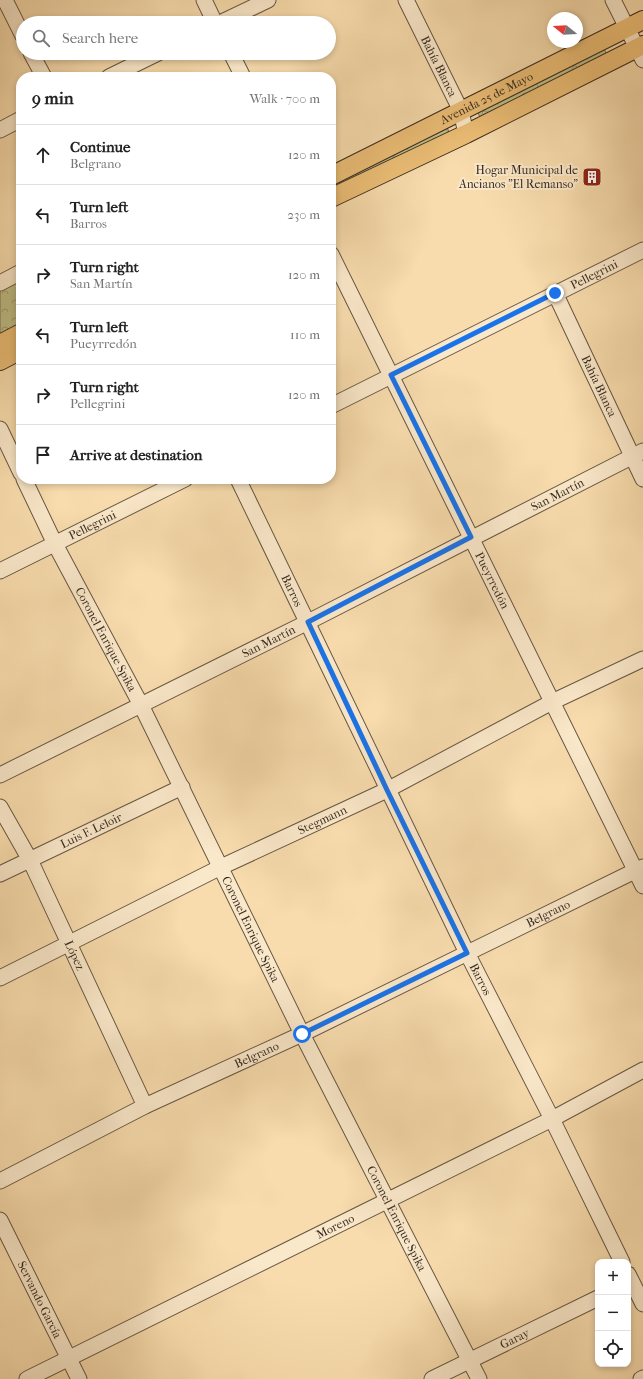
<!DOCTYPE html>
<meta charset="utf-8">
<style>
body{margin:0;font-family:"IM FELL French Canon",serif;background:#f2f2f2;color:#222}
.controls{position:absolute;right:12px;bottom:12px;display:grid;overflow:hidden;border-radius:8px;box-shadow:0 2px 6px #0003}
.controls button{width:36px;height:36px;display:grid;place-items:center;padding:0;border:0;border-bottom:1px solid #e0e0e0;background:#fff;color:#222;font:20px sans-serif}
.compass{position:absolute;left:547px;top:12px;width:36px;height:36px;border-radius:50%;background:#fff;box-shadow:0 2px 6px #0003;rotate:288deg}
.stop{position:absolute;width:12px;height:12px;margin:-9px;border:3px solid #1a73e8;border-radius:50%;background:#fff}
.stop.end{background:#1a73e8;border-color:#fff;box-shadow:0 1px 4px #0008}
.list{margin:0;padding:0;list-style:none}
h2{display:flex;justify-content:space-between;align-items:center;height:52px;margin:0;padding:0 16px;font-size:17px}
h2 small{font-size:13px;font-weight:400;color:#767676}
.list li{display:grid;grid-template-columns:26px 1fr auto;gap:12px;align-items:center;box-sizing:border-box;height:60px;padding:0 16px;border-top:1px solid #e0e0e0}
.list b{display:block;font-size:15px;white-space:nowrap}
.list p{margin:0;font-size:13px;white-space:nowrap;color:#767676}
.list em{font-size:13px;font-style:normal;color:#767676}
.icon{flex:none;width:22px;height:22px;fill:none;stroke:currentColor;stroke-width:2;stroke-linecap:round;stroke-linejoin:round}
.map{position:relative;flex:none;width:643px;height:1379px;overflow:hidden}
.search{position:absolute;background:#fff;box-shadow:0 2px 6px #0003;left:16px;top:16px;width:320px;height:44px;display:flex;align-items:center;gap:10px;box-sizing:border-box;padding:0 14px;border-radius:22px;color:#767676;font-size:15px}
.panel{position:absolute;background:#fff;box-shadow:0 2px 6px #0003;left:16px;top:72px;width:320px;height:412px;border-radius:16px}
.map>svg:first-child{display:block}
</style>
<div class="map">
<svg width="643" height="1379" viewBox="0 0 643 1379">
<defs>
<pattern id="forest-crowns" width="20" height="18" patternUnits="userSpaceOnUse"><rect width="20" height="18" fill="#c1bf87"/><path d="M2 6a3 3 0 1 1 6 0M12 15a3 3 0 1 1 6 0" fill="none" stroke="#9e9b6e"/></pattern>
</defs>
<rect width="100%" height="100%" fill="#f8dcad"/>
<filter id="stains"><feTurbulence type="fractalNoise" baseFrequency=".005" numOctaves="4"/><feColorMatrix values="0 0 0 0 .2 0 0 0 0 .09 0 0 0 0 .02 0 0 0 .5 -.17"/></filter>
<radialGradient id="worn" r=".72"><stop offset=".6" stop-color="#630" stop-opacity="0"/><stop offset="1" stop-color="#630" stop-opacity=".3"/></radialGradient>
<path fill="url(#forest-crowns)" stroke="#7c7554" d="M604 48 606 53 603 57 480 117 478 113 481 110Z
M447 127 449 132 331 195V185Z
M21 277V325L0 335V288Z"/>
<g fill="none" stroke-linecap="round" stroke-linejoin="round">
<g stroke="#685743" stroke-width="17">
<g id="minor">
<path d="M5 0 23 36"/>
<path d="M204 0 215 23"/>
<path id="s1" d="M406 0 461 111 466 134"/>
<path d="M613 0 643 60"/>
<path d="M220 23 268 0"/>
<path d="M31 53 44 77"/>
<path d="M231 53 243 77"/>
<path d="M109 77 158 53"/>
<path d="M0 130 21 119"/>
<path id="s2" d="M331 254 643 886"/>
<path d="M0 283 21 272"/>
<path id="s3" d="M555 293 643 479"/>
<path id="s4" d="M331 406 643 250"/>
<path d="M0 429 21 473"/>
<path id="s5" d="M24 479 55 544 141 705 302 1034 479 1379"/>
<path id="s6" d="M238 479 467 953 552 1119 622 1262"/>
<path id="s7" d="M0 571 185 479"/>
<path id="s8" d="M0 775 308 622 643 451"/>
<path id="s9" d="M0 807 30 860 145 1106"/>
<path id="s10" d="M0 874 182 787"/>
<path id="s11" d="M0 978 221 867 387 790 552 702 643 659"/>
<path id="s12" d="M0 1181 145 1106 302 1034 643 867"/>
<path id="s13" d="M0 1220 79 1379"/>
<path d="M628 1274 643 1304"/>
<path id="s14" d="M27 1379 552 1119 643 1070"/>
<path id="s15" d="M432 1379 598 1298"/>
<path d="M641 1379 643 1378"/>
</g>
</g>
<g stroke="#382b20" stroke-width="20">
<g id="major">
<path id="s16" d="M331 176 643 20"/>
<path d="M331 198 466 134 643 45"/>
<path d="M0 344 21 333"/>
<path d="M0 361 21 350"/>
</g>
</g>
<use href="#minor" stroke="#fae8ca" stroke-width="15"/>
<use href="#major" stroke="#ecbe76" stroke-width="18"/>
</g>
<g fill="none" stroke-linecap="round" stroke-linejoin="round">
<path stroke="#1a73e8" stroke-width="5" d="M302 1034 467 953 387 790 308 622 471 537 391 375 555 293"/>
</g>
<defs>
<g id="building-square" transform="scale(1)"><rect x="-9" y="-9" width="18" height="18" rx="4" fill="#8f2418" stroke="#fae8ca"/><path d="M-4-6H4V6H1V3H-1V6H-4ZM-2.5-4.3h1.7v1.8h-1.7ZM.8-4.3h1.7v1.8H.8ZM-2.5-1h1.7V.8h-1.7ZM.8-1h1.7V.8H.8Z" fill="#fff"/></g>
</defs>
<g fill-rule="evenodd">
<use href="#building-square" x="592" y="177"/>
</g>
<g text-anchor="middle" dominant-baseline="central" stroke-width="4" stroke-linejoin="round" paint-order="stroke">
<g font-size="12" fill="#382b20" stroke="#fae8ca">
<text stroke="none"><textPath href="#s1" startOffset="74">Bahía Blanca</textPath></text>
<text stroke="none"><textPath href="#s16" startOffset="174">Avenida 25 de Mayo</textPath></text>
<text stroke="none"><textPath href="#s4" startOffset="294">Pellegrini</textPath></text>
<text stroke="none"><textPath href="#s3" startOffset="103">Bahía Blanca</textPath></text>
<text stroke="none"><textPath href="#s8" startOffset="624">San Martín</textPath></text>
<text stroke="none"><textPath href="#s7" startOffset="103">Pellegrini</textPath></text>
<text stroke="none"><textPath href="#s2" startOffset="364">Pueyrredón</textPath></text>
<text stroke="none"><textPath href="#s6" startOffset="124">Barros</textPath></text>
<text stroke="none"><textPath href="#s5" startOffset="180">Coronel Enrique Spika</textPath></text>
<text stroke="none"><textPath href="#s8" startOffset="300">San Martín</textPath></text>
<text stroke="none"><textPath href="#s11" startOffset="359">Stegmann</textPath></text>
<text stroke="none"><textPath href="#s10" startOffset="101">Luis F. Leloir</textPath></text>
<text stroke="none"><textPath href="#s12" startOffset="610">Belgrano</textPath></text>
<text stroke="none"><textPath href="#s5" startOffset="504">Coronel Enrique Spika</textPath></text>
<text stroke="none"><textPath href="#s9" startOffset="166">López</textPath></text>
<text stroke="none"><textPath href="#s6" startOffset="556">Barros</textPath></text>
<text stroke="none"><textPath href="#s12" startOffset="286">Belgrano</textPath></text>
<text stroke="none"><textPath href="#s5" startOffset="828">Coronel Enrique Spika</textPath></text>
<text stroke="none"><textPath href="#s14" startOffset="344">Moreno</textPath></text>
<text stroke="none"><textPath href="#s13" startOffset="89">Servando García</textPath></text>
<text stroke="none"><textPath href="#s15" startOffset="92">Garay</textPath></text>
</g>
<g font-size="12" fill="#382b20" stroke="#fae8ca" text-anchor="end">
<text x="578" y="170">Hogar Municipal de<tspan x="578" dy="14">Ancianos "El Remanso"</tspan></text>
</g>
</g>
<rect width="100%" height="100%" filter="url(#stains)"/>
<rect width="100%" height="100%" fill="url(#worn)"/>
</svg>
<div class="controls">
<button>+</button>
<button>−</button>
<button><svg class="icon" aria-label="locate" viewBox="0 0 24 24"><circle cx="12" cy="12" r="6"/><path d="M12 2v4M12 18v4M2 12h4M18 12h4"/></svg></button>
</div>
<svg class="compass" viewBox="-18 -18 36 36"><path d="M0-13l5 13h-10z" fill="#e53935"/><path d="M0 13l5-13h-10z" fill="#767676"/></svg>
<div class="stop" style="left:302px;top:1034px"></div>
<div class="stop end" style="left:555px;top:293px"></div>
<div class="search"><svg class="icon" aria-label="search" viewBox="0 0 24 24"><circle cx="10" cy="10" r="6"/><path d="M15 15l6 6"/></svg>Search here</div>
<section class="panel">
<h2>9 min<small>Walk · 700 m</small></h2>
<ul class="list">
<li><svg class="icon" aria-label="ahead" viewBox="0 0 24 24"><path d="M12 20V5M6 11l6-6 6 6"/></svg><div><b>Continue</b><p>Belgrano</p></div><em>120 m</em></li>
<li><svg class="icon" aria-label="left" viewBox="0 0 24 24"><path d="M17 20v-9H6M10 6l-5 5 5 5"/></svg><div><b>Turn left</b><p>Barros</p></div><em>230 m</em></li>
<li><svg class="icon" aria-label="right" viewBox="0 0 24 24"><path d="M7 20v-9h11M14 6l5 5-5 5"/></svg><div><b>Turn right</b><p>San Martín</p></div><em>120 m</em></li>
<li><svg class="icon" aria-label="left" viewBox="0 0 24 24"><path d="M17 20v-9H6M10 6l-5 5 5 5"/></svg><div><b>Turn left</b><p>Pueyrredón</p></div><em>110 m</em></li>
<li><svg class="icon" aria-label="right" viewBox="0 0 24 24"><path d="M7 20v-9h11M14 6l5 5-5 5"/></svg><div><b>Turn right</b><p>Pellegrini</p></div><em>120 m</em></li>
<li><svg class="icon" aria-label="arrive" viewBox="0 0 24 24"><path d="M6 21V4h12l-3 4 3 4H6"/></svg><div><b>Arrive at destination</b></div></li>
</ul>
</section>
</div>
